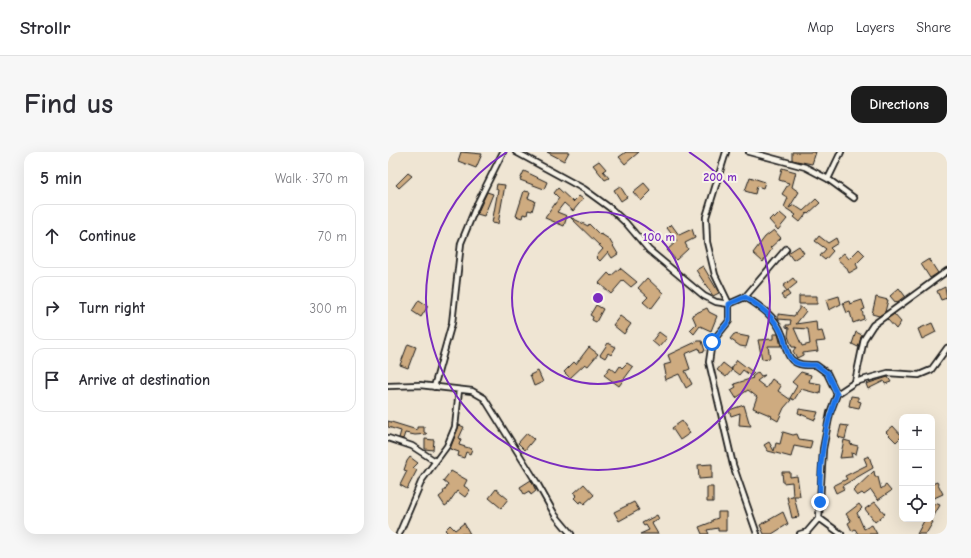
<!DOCTYPE html>
<meta charset="utf-8">
<style>
body{margin:0;font-family:"Comic Neue",sans-serif;background:#f7f7f7;color:#2b2b33}
.controls{position:absolute;right:12px;bottom:12px;display:grid;overflow:hidden;border-radius:8px;box-shadow:0 4px 16px #0002}
.controls button{width:36px;height:36px;display:grid;place-items:center;padding:0;border:0;border-bottom:1px solid #e1e1e2;background:#fff;color:#2b2b33;font:20px sans-serif}
.stop{position:absolute;width:12px;height:12px;margin:-9px;border:3px solid #1a73e8;border-radius:50%;background:#fff}
.stop.end{background:#1a73e8;border-color:#fff;box-shadow:0 1px 4px #0008}
.list{margin:0;padding:0;list-style:none}
h2{display:flex;justify-content:space-between;align-items:center;height:52px;margin:0;padding:0 16px;font-size:17px}
h2 small{font-size:13px;font-weight:400;color:#7c7c81}
.list li{display:grid;grid-template-columns:26px 1fr auto;gap:12px;align-items:center;box-sizing:border-box;height:64px;margin:0 8px 8px;padding:0 8px;border:1px solid #e1e1e2;border-radius:12px}
.list b{display:block;font-size:15px;white-space:nowrap}
.list em{font-size:13px;font-style:normal;color:#7c7c81}
.icon{flex:none;width:22px;height:22px;fill:none;stroke:currentColor;stroke-width:2;stroke-linecap:round;stroke-linejoin:round}
.map{position:relative;flex:none;width:559px;height:382px;overflow:hidden;border-radius:12px}
header{display:flex;align-items:center;gap:24px;box-sizing:border-box;height:56px;padding:0 20px;background:#fff;border-bottom:1px solid #e1e1e2}
header strong{font-size:19px}
nav{display:flex;gap:22px;margin-inline-start:auto;font-size:14px}
.intro{display:flex;align-items:center;justify-content:space-between;box-sizing:border-box;height:96px;padding:0 24px}
h1{margin:0;font-size:28px}
.button{padding:10px 18px;border-radius:12px;background:#1c1c1c;color:#fff;font-size:14px;font-weight:700}
main{display:flex;gap:24px;padding:0 24px}
aside{flex:1;background:#fff;border-radius:12px;box-shadow:0 4px 16px #0002}
.map>svg:first-child{display:block}
</style>
<header>
<strong>Strollr</strong>
<nav><a>Map</a><a>Layers</a><a>Share</a></nav>
</header>
<div class="intro"><h1>Find us</h1><a class="button">Directions</a></div>
<main>
<aside>
<h2>5 min<small>Walk · 370 m</small></h2>
<ul class="list">
<li><svg class="icon" aria-label="ahead" viewBox="0 0 24 24"><path d="M12 20V5M6 11l6-6 6 6"/></svg><div><b>Continue</b></div><em>70 m</em></li>
<li><svg class="icon" aria-label="right" viewBox="0 0 24 24"><path d="M7 20v-9h11M14 6l5 5-5 5"/></svg><div><b>Turn right</b></div><em>300 m</em></li>
<li><svg class="icon" aria-label="arrive" viewBox="0 0 24 24"><path d="M6 21V4h12l-3 4 3 4H6"/></svg><div><b>Arrive at destination</b></div></li>
</ul>
</aside>
<div class="map">
<svg width="559" height="382" viewBox="0 0 559 382">
<rect width="100%" height="100%" fill="#efe5d3"/>
<filter id="ink" filterUnits="userSpaceOnUse"><feTurbulence type="fractalNoise" baseFrequency=".025" numOctaves="2"/><feDisplacementMap in="SourceGraphic" scale="8" xChannelSelector="R" yChannelSelector="G"/><feConvolveMatrix kernelMatrix="1 2 1 2 8 2 1 2 1" color-interpolation-filters="sRGB"/></filter>
<g filter="url(#ink)">
<path fill="#ceab80" stroke="#1c1c1c" fill-rule="evenodd" d="M73 0 94 2 88 16 70 9Z
M159 0H181L176 9Z
M238 0H251L237 12 231 5Z
M404 0H428L424 12 404 8Z
M211 9 218 17 215 19 221 26 217 28 205 13Z
M394 16 408 20 404 35 411 40 401 56 406 53 415 59 428 47 432 51 420 62 419 61 412 70 406 65 408 63 396 55 400 46 394 42 401 31 391 28Z
M136 19 159 30 156 37 132 28Z
M20 21 24 24 11 36 8 33Z
M362 25 377 30 375 36 369 34 367 42 357 39Z
M256 31 263 39 253 49 245 40Z
M109 32 117 33 110 72 104 71 110 38 108 37Z
M232 34 239 45 233 49 226 38Z
M170 36 185 50 191 44 195 47 185 59 176 51 169 60 179 64 176 74 157 66 171 46 166 41Z
M136 39 142 40 140 46 147 49 144 59 140 58 139 63 135 62 134 66 128 64Z
M99 40 105 42 96 64 89 62Z
M392 61 399 67 390 78 381 68 385 64 387 66Z
M182 65 200 74 201 72 212 83 213 82 221 87 230 102 224 106 220 100 212 109 208 105 215 97Z
M283 72 291 83 304 77 307 86 297 91 300 97 288 108 279 98 289 89 279 76Z
M386 78 393 86 382 96 384 97 375 110 365 101 377 85Z
M431 84 440 91 448 86 450 91 442 96 445 99 437 108 432 104 438 97 427 89Z
M411 94 416 101 405 108 400 101Z
M471 97 477 103 468 112 470 116 461 121 458 115 449 107 456 101 461 107Z
M541 107 550 121 542 126 533 112Z
M315 114 331 141 325 144 308 118Z
M232 116 249 130 243 135 235 128 223 142 211 131 220 121 223 124Z
M259 126 275 141 263 157 255 150 260 145 250 136Z
M405 126 409 131 399 139 402 143 396 147 393 143 399 139 395 134Z
M557 135 559 146 553 148 549 139Z
M511 136 517 144 508 151 502 144Z
M411 144H429V152H411Z
M451 144 453 152 441 158 438 148Z
M488 145 500 148 497 160 491 164 484 162Z
M31 148 40 154 33 165 24 159Z
M474 148 477 157 474 158 476 167 465 171 462 160 459 161 455 151 461 149 462 152Z
M208 153 215 157 208 170 204 168 205 165 202 163Z
M411 154 418 159 408 172 428 169 429 180 434 179 437 189 428 190 430 199 415 201V203L409 206 405 199 408 195H404L400 184 401 176 398 175V173H402L403 168 390 167V162L406 164 411 157ZM406 176 420 177 422 192 414 194Z
M319 156 321 160 329 164 323 179 312 174 306 182 302 178 308 172 304 163Z
M506 162 513 170 508 177 499 167Z
M232 164 243 172 236 182 225 173Z
M544 171 548 180 534 187 530 177Z
M271 180 279 186 271 195 264 189Z
M468 180 474 183 470 195 464 192Z
M346 182 361 185 358 195 352 194 342 187Z
M385 182H390L393 194H380L382 206 374 207 370 188 385 187Z
M310 189H314L317 199 312 200 311 196 297 202 302 217 297 219 304 232 298 236 291 222 277 228 276 224 278 223 276 213 283 211 280 203Z
M220 191 228 195 223 203 220 201 217 206 212 203Z
M20 192 28 195 20 216 12 213Z
M201 195 210 202 200 214 197 212 182 226 176 220 186 210 188 212Z
M349 208 366 221 363 224 355 218 351 223 343 217Z
M239 211 245 215 231 234 216 223 222 215 228 220 232 214 234 216Z
M335 211 344 218 338 225 329 218Z
M150 219 155 230 146 234 142 223Z
M370 220 373 224 377 223 369 229 378 236 384 227 393 234 390 239 403 248 396 256 390 269 383 265 384 264 365 256 369 245 360 238 348 246 343 238 348 235 346 232 365 226 364 225Z
M413 220 423 223 421 230 433 232 432 242 413 237 406 248 402 246 409 234 404 230Z
M500 225 503 230 497 232 496 229 480 237 478 232Z
M463 244 470 245V249L473 250 471 256 461 254Z
M356 253 361 270 363 274 351 273 352 261 343 264 341 258Z
M411 257 430 260 427 268 410 261Z
M0 269 29 278V275H36V280L39 282 27 283 17 281 15 287 11 286 13 279 0 275Z
M294 269 302 281 292 288 284 276Z
M71 273 76 275 71 286 73 287 71 293 84 297 82 302 78 300 76 306 70 304 71 300 62 297Z
M453 273 460 274 457 287 450 285Z
M505 274 514 284 508 290 498 280Z
M395 280 405 283 409 282 411 287 424 289 422 297 406 294 403 305 380 299 376 293 381 290 386 299 388 291 392 292Z
M139 281 146 287 137 298 130 291Z
M37 287 46 288 45 298 37 297Z
M456 288 463 290 462 292 470 294 468 302 463 301 464 305 452 306Z
M481 304 485 316 454 334 456 337 448 341 445 334 459 327 457 324 479 313 476 306Z
M22 305 30 311 25 316 29 318 19 337 12 333 19 319 16 318 19 309Z
M324 312V326L311 327 310 313Z
M63 319 79 328 76 334 82 338 77 345 69 339 60 352 57 354 51 345 56 341 55 340 60 333 55 329Z
M486 319 487 325H490L493 337 498 333 503 339 490 348 483 338 476 343 474 341 469 344 465 339Z
M394 320H402V325L409 324 412 344H406L411 365 404 366 399 345 405 344 404 330 395 331Z
M143 328 148 339 143 343 141 339 136 342 132 335Z
M549 330 555 342 544 347V332Z
M196 332 206 343 196 352 194 349 191 351 186 346 189 343 186 341Z
M319 335H325V350H319Z
M108 337 120 347 113 356 101 346Z
M246 350 251 358 231 369 226 360Z
M487 350 497 362 487 370 477 357Z
M547 351 552 353 543 369 545 370 538 382H529L537 367H544V356Z
M471 352 474 356 469 361 476 377 484 373 489 382H470L467 377 464 379 460 371 463 369 458 362Z
M330 360H338V379H330V376L319 378 321 382H314L311 375 324 370V368L330 366Z
M395 360 400 372 384 382H376L372 373Z
M269 363 271 367 263 370 270 382H252L261 378 258 373 256 374 254 371Z
M76 371 82 382H61L57 378 62 373 67 378Z"/>
<g fill="none" stroke-linecap="round" stroke-linejoin="round">
<g stroke="#1c1c1c" stroke-width="8">
<path id="minor" d="M128 0 196 37 222 56 238 71 261 98 316 144 328 150 341 152 357 145 398 97
M338 0 318 65 319 90 327 123 341 152V169L324 190 321 210 345 313 369 382
M361 0 417 15 440 27 466 46
M440 27 453 0
M357 145C372 154 388 165 394 182 398 190 397 202 404 208 411 214 420 213 428 213L439 221 449 242
M467 230 476 187 485 173 559 119
M0 234 32 233 84 239 96 246 149 331 167 363 183 382
M46 235 64 171 73 91 89 52 115 0
M0 286 24 294 47 309
M431 366 453 382
M11 382 34 328 59 294 67 275 71 238
M412 382 419 380 431 366 435 297 442 261 449 242 467 230 500 221 531 223 543 218 559 196"/>
</g>
<use href="#minor" stroke="#f7f3e8" stroke-width="4.5"/>
</g>
</g>
<g fill="none" stroke-linecap="round" stroke-linejoin="round" filter="url(#ink)">
<path stroke="#1a73e8" stroke-width="5" d="M324 190 341 169V152L357 145C372 154 387 165 394 182 398 190 397 202 404 208 411 214 420 213 428 213L439 221 449 242C436 276 431 314 432 350"/>
</g>
<g fill="none" stroke="#7b2cbf" stroke-width="2">
<circle cx="210" cy="146" r="86"/>
<path d="M301 0A172 172 0 1 1 119 0"/>
</g>
<circle cx="210" cy="146" r="6" fill="#7b2cbf" stroke="#f7f3e8" stroke-width="2"/>
<g font-size="12" text-anchor="middle" font-weight="bold" fill="#7b2cbf" stroke="#f7f3e8" stroke-width="4" stroke-linejoin="round" paint-order="stroke">
<text x="332" y="29">200 m</text>
<text x="271" y="89">100 m</text>
</g>
</svg>
<div class="controls">
<button>+</button>
<button>−</button>
<button><svg class="icon" aria-label="locate" viewBox="0 0 24 24"><circle cx="12" cy="12" r="6"/><path d="M12 2v4M12 18v4M2 12h4M18 12h4"/></svg></button>
</div>
<div class="stop" style="left:324px;top:190px"></div>
<div class="stop end" style="left:432px;top:350px"></div>
</div>
</main>
